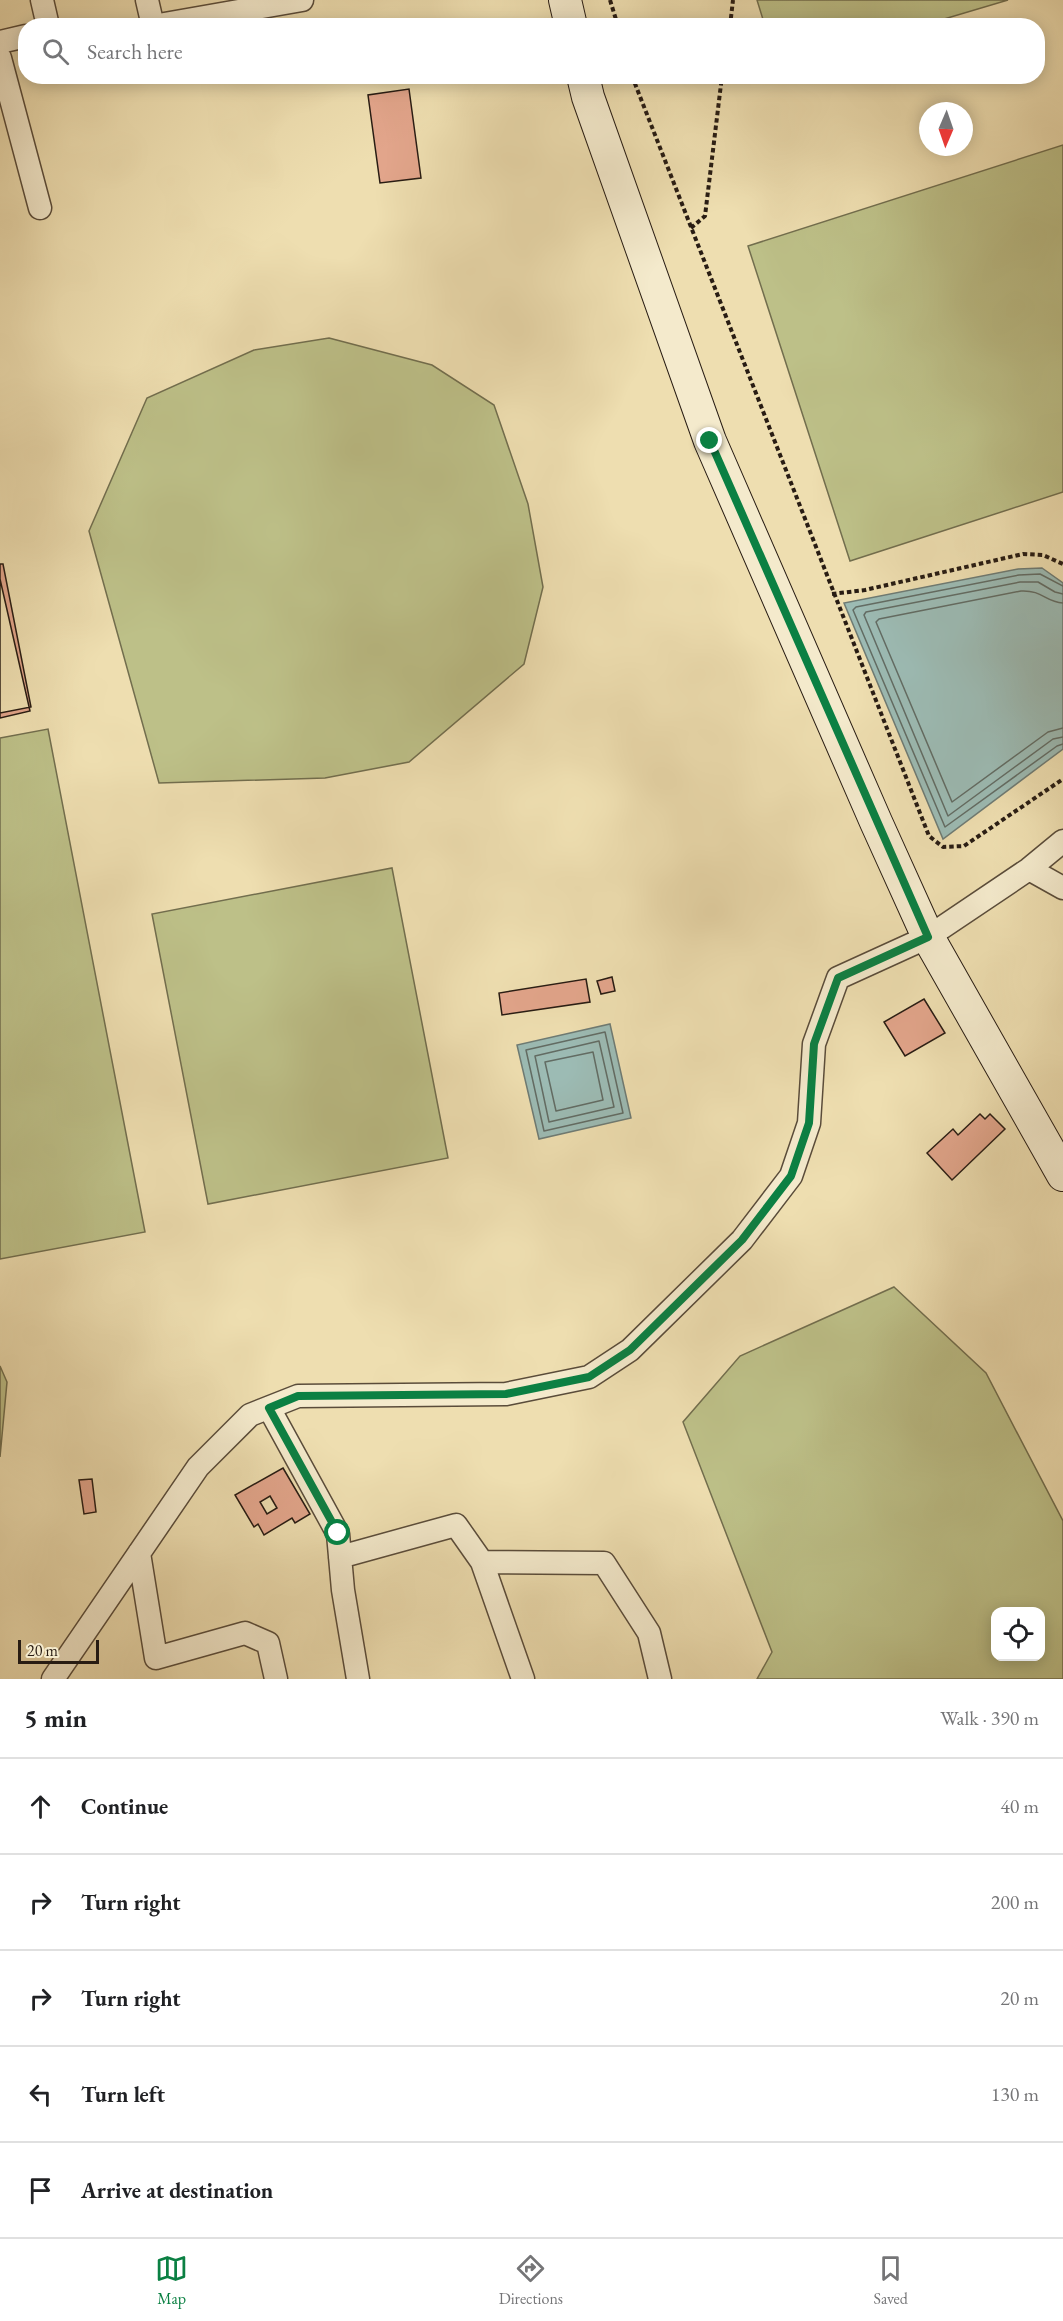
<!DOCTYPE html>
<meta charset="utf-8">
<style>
body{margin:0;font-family:"EB Garamond",serif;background:#f2f2f2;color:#202124}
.controls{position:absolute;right:18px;bottom:18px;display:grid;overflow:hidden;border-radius:12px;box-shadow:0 3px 15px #0003}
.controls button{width:54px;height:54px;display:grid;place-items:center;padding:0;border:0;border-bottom:2px solid #e0e0e0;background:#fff;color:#202124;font:30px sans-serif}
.compass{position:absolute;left:919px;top:102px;width:54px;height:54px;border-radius:50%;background:#fff;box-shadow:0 3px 15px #0003;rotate:182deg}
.scale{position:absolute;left:18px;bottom:15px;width:81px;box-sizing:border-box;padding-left:6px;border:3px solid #281c13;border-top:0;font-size:16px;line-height:21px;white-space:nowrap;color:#281c13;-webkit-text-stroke:4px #f4eacc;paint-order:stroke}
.stop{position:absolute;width:18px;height:18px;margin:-14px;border:4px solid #0b8043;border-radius:50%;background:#fff}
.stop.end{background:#0b8043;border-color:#fff;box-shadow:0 2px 6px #0008}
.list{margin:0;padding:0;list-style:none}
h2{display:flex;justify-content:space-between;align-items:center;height:78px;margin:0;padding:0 24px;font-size:26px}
h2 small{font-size:20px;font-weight:400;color:#757577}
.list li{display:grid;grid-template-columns:39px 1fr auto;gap:18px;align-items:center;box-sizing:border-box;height:96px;padding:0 24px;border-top:2px solid #e0e0e0}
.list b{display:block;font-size:22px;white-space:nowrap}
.list em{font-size:20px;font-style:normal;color:#757577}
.icon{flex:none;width:33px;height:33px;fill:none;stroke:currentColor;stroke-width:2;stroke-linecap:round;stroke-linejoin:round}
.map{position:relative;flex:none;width:1063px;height:1679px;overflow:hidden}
.search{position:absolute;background:#fff;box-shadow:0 3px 15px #0003;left:18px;right:18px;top:18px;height:66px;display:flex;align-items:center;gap:15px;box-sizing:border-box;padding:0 21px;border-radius:24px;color:#757577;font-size:22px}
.sheet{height:558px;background:#fff}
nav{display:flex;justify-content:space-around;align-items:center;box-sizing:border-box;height:84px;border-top:2px solid #e0e0e0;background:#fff;font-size:16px;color:#757577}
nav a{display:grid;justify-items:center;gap:3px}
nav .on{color:#0b8043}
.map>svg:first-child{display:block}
</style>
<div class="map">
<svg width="1063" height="1679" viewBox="0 0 1063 1679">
<rect width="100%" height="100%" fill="#eedeb0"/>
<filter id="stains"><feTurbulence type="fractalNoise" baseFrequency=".00333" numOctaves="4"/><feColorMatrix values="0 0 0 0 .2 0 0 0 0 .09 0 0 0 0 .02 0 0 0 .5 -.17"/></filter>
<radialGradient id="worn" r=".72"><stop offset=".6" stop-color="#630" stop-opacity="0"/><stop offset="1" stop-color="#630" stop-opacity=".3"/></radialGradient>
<path fill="#bdc088" stroke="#726e4e" stroke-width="1.5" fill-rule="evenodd" d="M757 0H1008L924 25 765 26Z
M1063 145V492L850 561 748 246Z
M329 338 432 365 494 405 528 504 543 587 524 664 409 762 325 778 159 783 89 531 147 398 254 350Z
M48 729 145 1232 0 1259V738Z
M392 868 448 1158 208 1204 152 914Z
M894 1287 986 1373 1063 1521V1679H757L772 1652 683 1422 740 1356ZM996 1612H1040V1656H996Z
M0 1366 7 1382 0 1457Z"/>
<path fill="#9cbbb4" stroke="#6e7b74" stroke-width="1.5" d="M1042 568 1063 583V749L943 839 844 603 1018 569Z
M610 1024 631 1118 539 1139 517 1045Z"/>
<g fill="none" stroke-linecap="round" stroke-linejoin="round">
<path stroke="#626c64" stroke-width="1.5" d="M1063 586 1040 574 1019 575 856 607 853 610 945 827 1057 746 1063 744
M1063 594 1055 592 1038 582H1020L866 612 864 615 948 816 1053 739 1063 737
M1063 603C1045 602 1043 590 1021 591L879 619 876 622 952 802 1048 732 1063 728
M605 1032 623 1113 544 1131 526 1050Z
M599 1041 614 1107 549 1122 535 1056Z
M593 1052 603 1100 556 1111 545 1062Z"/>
</g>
<path fill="#e2a58b" stroke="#281c13" stroke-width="1.5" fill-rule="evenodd" d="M409 89 421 178 380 183 368 95Z
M0 564H3L31 707 0 713Z
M0 579 30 711 0 718Z
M612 977 615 991 601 994 597 981Z
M586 979 590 1002 502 1015 499 993Z
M924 999 945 1033 905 1056 884 1022Z
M980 1114 985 1119 990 1114 1005 1129 952 1180 927 1153 953 1129 958 1135Z
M283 1468 310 1514 295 1523 292 1518 264 1535 258 1524 254 1527 235 1495ZM270 1496 277 1508 267 1514 260 1502Z
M92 1479 96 1512 84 1514 79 1480Z"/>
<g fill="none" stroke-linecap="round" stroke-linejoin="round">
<g stroke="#5a4c3a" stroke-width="25">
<path id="street" d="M42 0 48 26
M147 0 153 26
M153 26 302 0
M0 42 26 36
M0 58 40 208
M1029 869 1063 888
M269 1408 338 1534 343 1590 358 1679
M139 1553 156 1658 245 1633 268 1643 276 1679
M340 1557 456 1525 482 1562 523 1679
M482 1562 604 1563 649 1633 660 1679
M53 1679 198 1467 250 1415 298 1396 506 1394 589 1377 630 1350 742 1240 791 1176 809 1123 814 1044 838 978 928 937 1029 869 1063 841"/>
</g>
<g stroke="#281c13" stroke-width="34">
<path id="secondary" d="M565 0 571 26
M583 76 588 97 710 441 876 822 928 937 1063 1175"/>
</g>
<path stroke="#281c13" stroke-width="4" stroke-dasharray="4.5 3" stroke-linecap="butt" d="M610 0 618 26
M730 26 733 0
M632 76 929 836 943 847 964 846 1063 779
M691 228 705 216 722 76
M832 594 865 590 1023 554 1043 555 1063 564"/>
<use href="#street" stroke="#f4eacc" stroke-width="22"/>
<use href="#secondary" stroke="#f4eacc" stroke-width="32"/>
</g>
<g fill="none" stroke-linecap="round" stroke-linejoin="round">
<path stroke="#0b8043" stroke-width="8" d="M338 1533 269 1408 298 1396 506 1394 589 1377 630 1350 742 1240 791 1176 809 1123 814 1044 838 978 928 937 710 441"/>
</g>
<rect width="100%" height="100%" filter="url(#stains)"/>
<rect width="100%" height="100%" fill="url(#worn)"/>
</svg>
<div class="controls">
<button><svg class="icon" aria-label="locate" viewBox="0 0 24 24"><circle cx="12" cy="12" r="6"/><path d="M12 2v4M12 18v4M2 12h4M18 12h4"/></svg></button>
</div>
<svg class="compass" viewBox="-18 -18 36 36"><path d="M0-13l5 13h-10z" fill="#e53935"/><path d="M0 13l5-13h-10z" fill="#757577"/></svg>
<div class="scale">20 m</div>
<div class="stop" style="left:338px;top:1533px"></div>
<div class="stop end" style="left:710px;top:441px"></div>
<div class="search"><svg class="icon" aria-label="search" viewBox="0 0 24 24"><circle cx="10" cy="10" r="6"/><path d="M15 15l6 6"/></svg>Search here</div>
</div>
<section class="sheet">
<h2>5 min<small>Walk · 390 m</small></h2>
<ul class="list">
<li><svg class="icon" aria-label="ahead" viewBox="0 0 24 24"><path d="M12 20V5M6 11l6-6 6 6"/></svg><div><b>Continue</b></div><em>40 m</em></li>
<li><svg class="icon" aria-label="right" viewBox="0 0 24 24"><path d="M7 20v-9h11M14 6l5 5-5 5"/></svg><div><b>Turn right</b></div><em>200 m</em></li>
<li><svg class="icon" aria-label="right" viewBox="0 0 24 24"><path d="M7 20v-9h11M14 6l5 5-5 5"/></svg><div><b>Turn right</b></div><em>20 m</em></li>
<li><svg class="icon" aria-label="left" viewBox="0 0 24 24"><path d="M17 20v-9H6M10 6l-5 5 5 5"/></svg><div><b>Turn left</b></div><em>130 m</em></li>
<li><svg class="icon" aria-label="arrive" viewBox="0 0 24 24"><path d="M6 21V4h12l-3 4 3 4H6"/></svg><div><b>Arrive at destination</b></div></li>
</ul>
</section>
<nav>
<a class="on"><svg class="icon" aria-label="map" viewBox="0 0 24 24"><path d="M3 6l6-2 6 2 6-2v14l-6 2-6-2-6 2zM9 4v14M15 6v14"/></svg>Map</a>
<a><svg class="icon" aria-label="directions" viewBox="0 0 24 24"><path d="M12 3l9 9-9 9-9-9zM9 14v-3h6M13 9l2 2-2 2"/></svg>Directions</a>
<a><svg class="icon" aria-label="saved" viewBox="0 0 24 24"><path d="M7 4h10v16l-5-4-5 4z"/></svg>Saved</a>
</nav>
